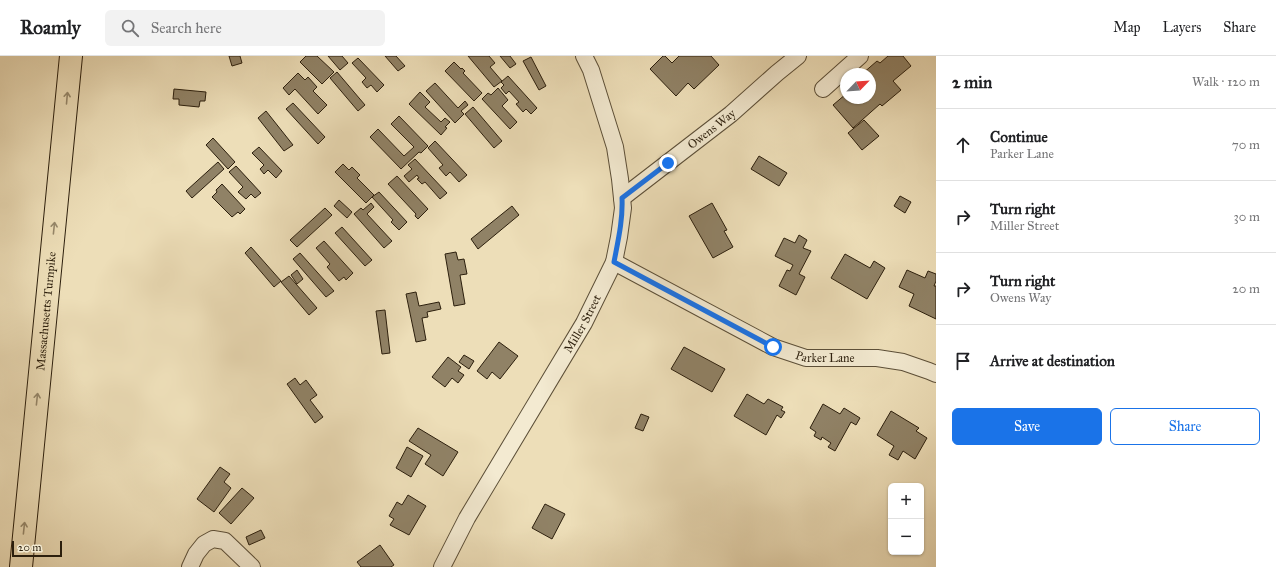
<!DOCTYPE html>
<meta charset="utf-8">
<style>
body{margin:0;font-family:"IM FELL Great Primer",serif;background:#f2f2f2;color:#202124}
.controls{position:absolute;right:12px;bottom:12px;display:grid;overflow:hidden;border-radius:6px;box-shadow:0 1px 3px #0004}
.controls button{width:36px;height:36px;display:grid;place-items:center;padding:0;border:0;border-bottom:1px solid #e0e0e0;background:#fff;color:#202124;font:20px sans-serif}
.compass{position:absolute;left:840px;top:12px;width:36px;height:36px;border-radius:50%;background:#fff;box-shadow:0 1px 3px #0004;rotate:65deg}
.scale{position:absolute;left:12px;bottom:10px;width:50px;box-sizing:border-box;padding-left:4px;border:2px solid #2c1f0d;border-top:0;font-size:11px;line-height:14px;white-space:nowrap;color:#2c1f0d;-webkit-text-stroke:3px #f3ead1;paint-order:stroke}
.stop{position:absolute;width:12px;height:12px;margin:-9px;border:3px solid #1a73e8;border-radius:50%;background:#fff}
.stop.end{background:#1a73e8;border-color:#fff;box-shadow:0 1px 4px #0008}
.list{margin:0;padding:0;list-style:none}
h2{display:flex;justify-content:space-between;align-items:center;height:52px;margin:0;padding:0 16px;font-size:17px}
h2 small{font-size:13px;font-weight:400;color:#757577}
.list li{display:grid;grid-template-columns:26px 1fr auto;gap:12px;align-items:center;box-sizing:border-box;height:72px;padding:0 16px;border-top:1px solid #e0e0e0}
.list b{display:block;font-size:15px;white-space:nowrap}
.list p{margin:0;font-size:13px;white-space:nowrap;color:#757577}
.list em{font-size:13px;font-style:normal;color:#757577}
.actions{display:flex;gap:8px;padding:12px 16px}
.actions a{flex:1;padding:9px 0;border:1px solid #1a73e8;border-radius:6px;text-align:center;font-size:14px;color:#1a73e8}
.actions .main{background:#1a73e8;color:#fff}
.icon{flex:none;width:22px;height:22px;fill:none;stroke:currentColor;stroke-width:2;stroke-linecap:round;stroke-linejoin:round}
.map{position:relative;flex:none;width:936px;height:511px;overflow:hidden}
header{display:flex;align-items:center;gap:24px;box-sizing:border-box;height:56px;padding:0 20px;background:#fff;border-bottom:1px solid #e0e0e0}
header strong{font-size:19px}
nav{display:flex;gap:22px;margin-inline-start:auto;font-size:14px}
.search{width:280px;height:36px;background:#f2f2f2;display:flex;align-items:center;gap:10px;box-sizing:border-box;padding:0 14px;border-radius:6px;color:#757577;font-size:15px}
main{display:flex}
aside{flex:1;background:#fff}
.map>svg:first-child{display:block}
</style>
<header>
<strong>Roamly</strong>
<div class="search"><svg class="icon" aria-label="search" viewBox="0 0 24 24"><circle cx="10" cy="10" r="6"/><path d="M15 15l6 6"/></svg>Search here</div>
<nav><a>Map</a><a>Layers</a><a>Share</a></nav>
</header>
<main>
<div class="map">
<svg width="936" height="511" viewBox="0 0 936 511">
<rect width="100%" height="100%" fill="#eddeb8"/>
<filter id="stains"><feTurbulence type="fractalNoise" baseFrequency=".005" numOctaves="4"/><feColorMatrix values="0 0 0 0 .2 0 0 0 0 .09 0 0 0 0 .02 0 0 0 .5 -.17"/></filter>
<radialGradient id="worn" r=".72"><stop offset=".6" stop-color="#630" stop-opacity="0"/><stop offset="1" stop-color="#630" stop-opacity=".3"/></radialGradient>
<path fill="#908266" stroke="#2c1f0d" d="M229 0H240L242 7 232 10Z
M306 0H317L334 16 322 28 300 6Z
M328 0H342L348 7 340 14Z
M385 0H396L405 10 398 15Z
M468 0H489L495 7 490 11 502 25 494 31Z
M500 0H510L516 8 510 12Z
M663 0H665L672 7 679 0H711L719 9 694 33 688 27 676 40 650 13Z
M888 0H903L911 10 893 25 901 34 882 50 880 48 853 72 833 49 846 38V42H870V18H862L877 5 880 7Z
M531 1 546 30 539 34 523 5Z
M358 2 384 29 377 36 371 29 367 32 362 26 366 22 352 7Z
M454 6 461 13 462 12 465 15 463 17 482 37 474 45 445 15Z
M337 16 365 49 358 55 330 22Z
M298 17 305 24 308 21 317 31 313 35 327 49 318 58 295 33 289 39 283 32Z
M508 20 537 52 531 58 526 53 523 56 516 48 519 46 509 35 506 38 501 32 504 29 501 26Z
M435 27 458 52 465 45 468 49 461 55 464 58 455 67 426 35Z
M498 32 508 44 502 50 517 66 510 73 482 43 488 37 491 39Z
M174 33 206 36 205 45H200L199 51 179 49V43H173Z
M420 36 430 46 425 51 441 66 445 62 450 66 445 71 447 72 441 79 409 48Z
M293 47 325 81 318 88 286 53Z
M473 51 502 85 494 92 465 58Z
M266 55 293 89 284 95 258 62Z
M399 60 428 90 421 97 419 96 401 113 370 81 378 73 404 100 414 91 391 68Z
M864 64 879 80 862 94 848 77Z
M213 82 235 106 228 113 206 89Z
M435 85 467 119 459 126 450 116 446 120 439 112 443 109 428 92Z
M259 91 282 115 276 122 268 114 264 118 260 113 264 109 252 97Z
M759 100 787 117 779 130 751 113Z
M415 103 447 137 440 143 425 126 422 128 417 123 419 122 417 119 409 126 404 120 412 113 408 109Z
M218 106 224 113 192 142 186 135Z
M343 108 349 114 352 111 360 119 357 122 374 139 366 147 335 116Z
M236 110 261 137 255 142 251 138 246 143 238 136 243 131 229 116Z
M397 120 428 153 418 163 415 160 416 158 388 128Z
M222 128 245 153 240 158 238 156 232 161 212 141 217 136 216 134Z
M379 136 407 166 399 174 391 166 393 164 372 141Z
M900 140 911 146 905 157 894 150Z
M339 144 352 156 347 162 334 150Z
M371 147 374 151 367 158 392 185 384 192 354 158 361 152 363 154Z
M712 147 727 174 724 175 733 191 713 202 689 160Z
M512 150 519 159 478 193 471 183Z
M325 152 332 159 297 191 290 184Z
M342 171 372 204 365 210 335 177Z
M799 179 807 184 803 192 811 195 799 218 805 221 796 239 779 230 787 214 790 215 793 209 775 200 784 182 795 187Z
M324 185 353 217 346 224 344 221 339 225 327 211 330 208 316 192Z
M251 191 281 225 274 231 245 197Z
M456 196 458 204 464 203 467 218 460 219 465 248 454 250 445 198Z
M300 197 334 235 326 241 293 203Z
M845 198 870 212 874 205 885 212 867 243 831 222Z
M297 214 303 223 297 228 291 219Z
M907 214 925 222 928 215 936 218V225L934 230H936V263L909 250 914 238 899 231Z
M289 220 317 252 309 259 281 226Z
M416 236 419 250 439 246 441 253 427 256 428 261 422 262 426 284 416 286 406 238Z
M385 254 390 297 382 298 376 255Z
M499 286 518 300 500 323 492 316 487 323 477 315Z
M684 291 725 313 712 336 671 313Z
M464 299 474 305 469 313 459 306Z
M448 301 461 311 458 315 464 319 458 327 452 322 445 331 432 321Z
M295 322 300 329 306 324 317 339 310 344 323 361 315 367 287 328Z
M747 338 764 348 768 343 783 351 781 354 785 356 781 362 777 359 766 379 734 360Z
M823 348 840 358 844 352 860 362 856 369 851 366 835 395 828 391 831 387 822 381 821 384 814 380 816 376 810 372Z
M891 355 919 372 916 375 927 382 915 403 903 395 898 404 889 399 894 390 877 379Z
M641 358 649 361 643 375 635 372Z
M418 372 458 396 443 420 425 408 431 399 409 385Z
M407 391 423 400 411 421 396 412Z
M220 411 230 418 224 426 231 432 214 456 197 443Z
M242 432 254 442 231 468 219 457Z
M408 439 426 450 409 479 390 469 394 463 389 460 397 446 402 449Z
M545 448 565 458 552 483 532 472Z
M261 474 265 482 249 489 246 481Z
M380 489 394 509 391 511H361L357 506Z"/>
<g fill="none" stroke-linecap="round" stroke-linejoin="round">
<g stroke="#5c4f38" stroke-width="18">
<g id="minor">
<path d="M823 33 860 0"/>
<path id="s1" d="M622 142 731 58 777 17 798 0"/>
<path id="s2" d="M614 206 773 291 806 302H877L903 306 929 315 936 318"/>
<path d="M190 511 196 498 204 488 213 483 225 485 252 511"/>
<path id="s3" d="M442 511 467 462 584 267 614 206 619 181 623 152 620 123 615 91 591 14 584 0"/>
</g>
</g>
<g stroke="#2c1f0d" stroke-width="24">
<g id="highway">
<path id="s4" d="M21 511 71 0"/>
</g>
</g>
<use href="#minor" stroke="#f3ead1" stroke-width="16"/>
<use href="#highway" stroke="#eddeb8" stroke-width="22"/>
</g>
<defs><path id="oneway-shaft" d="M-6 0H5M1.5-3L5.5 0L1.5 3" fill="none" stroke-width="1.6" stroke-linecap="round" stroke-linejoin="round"/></defs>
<g stroke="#96886b">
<use href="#oneway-shaft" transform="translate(67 42) rotate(-85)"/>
<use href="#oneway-shaft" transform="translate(54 172) rotate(-84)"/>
<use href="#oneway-shaft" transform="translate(37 343) rotate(-84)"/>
<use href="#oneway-shaft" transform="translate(24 472) rotate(-84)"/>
</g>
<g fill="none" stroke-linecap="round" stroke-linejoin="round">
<path stroke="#1a73e8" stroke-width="5" d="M668 107 622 142C623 164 618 185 614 206L773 291"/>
</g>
<g text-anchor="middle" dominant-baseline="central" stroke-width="4" stroke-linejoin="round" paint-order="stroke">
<g font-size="12" fill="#2c1f0d" stroke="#f3ead1">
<text stroke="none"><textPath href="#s1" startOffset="113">Owens Way</textPath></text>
<text stroke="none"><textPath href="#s4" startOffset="257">Massachusetts Turnpike</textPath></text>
<text stroke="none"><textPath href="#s3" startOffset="281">Miller Street</textPath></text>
<text stroke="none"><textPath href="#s2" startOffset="234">Parker Lane</textPath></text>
</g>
</g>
<rect width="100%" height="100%" filter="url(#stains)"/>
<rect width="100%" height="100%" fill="url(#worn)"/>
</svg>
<div class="controls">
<button>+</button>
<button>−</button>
</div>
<svg class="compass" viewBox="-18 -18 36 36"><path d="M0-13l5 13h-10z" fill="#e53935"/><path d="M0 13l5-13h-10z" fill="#757577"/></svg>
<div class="scale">20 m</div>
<div class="stop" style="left:773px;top:291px"></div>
<div class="stop end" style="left:668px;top:107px"></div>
</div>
<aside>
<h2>2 min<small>Walk · 120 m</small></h2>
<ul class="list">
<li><svg class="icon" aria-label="ahead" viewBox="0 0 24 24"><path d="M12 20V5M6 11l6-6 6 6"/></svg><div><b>Continue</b><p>Parker Lane</p></div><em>70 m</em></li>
<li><svg class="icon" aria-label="right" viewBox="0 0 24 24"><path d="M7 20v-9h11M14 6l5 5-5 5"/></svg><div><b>Turn right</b><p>Miller Street</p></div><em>30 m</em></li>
<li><svg class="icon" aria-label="right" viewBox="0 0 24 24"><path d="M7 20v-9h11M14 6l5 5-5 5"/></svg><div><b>Turn right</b><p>Owens Way</p></div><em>20 m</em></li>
<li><svg class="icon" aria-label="arrive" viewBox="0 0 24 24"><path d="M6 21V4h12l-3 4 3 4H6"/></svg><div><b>Arrive at destination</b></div></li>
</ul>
<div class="actions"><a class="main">Save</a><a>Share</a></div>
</aside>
</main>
